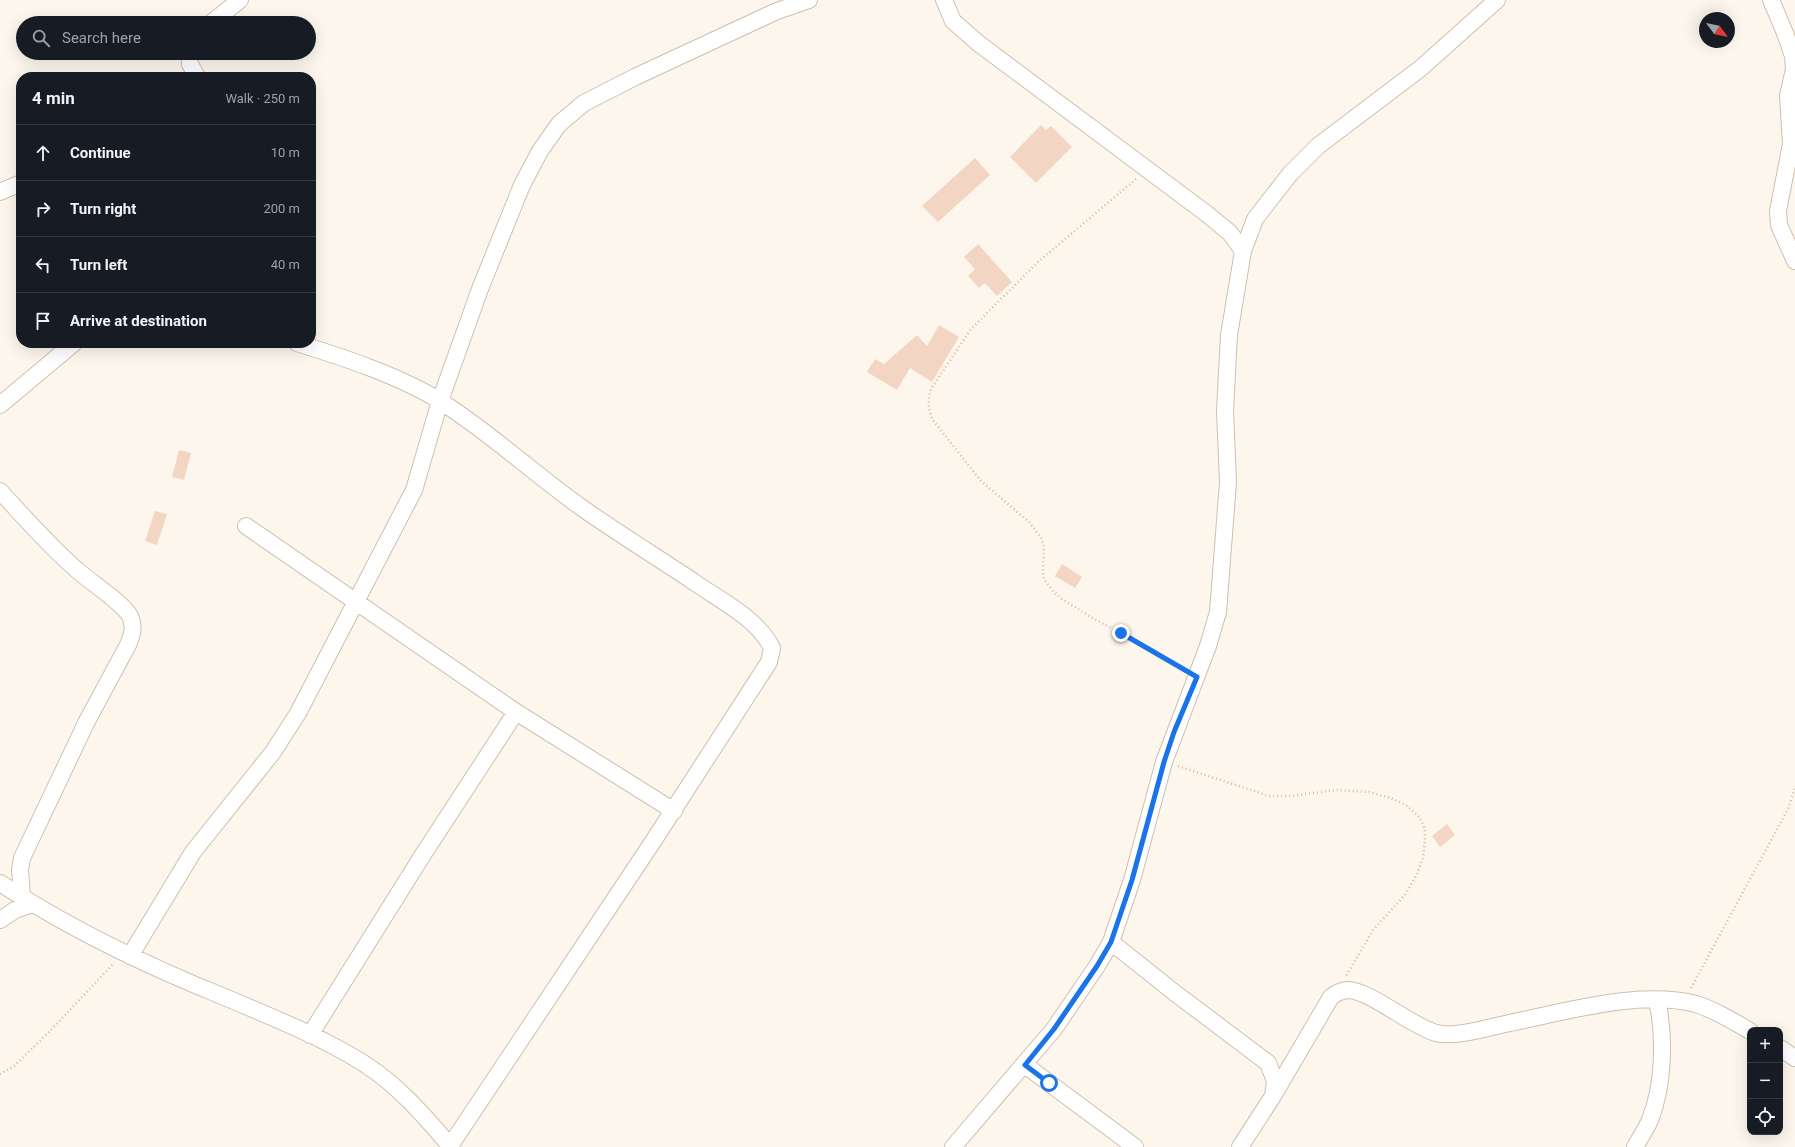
<!DOCTYPE html>
<meta charset="utf-8">
<style>
body{margin:0;font-family:Roboto,sans-serif;background:#20242c;color:#f1f3f6}
.controls{position:absolute;right:12px;bottom:12px;display:grid;overflow:hidden;border-radius:8px;box-shadow:0 4px 16px #0002}
.controls button{width:36px;height:36px;display:grid;place-items:center;padding:0;border:0;border-bottom:1px solid #363941;background:#171b24;color:#f1f3f6;font:20px sans-serif}
.compass{position:absolute;left:1699px;top:12px;width:36px;height:36px;border-radius:50%;background:#171b24;box-shadow:0 4px 16px #0002;rotate:122deg}
.stop{position:absolute;width:12px;height:12px;margin:-9px;border:3px solid #1a73e8;border-radius:50%;background:#fff}
.stop.end{background:#1a73e8;border-color:#fff;box-shadow:0 1px 4px #0008}
.list{margin:0;padding:0;list-style:none}
h2{display:flex;justify-content:space-between;align-items:center;height:52px;margin:0;padding:0 16px;font-size:17px}
h2 small{font-size:13px;font-weight:400;color:#9ea1a6}
.list li{display:grid;grid-template-columns:26px 1fr auto;gap:12px;align-items:center;box-sizing:border-box;height:56px;padding:0 16px;border-top:1px solid #363941}
.list b{display:block;font-size:15px;white-space:nowrap}
.list em{font-size:13px;font-style:normal;color:#9ea1a6}
.icon{flex:none;width:22px;height:22px;fill:none;stroke:currentColor;stroke-width:2;stroke-linecap:round;stroke-linejoin:round}
.map{position:relative;flex:none;width:1795px;height:1147px;overflow:hidden}
.search{position:absolute;background:#171b24;box-shadow:0 4px 16px #0002;left:16px;top:16px;width:300px;height:44px;display:flex;align-items:center;gap:10px;box-sizing:border-box;padding:0 14px;border-radius:22px;color:#9ea1a6;font-size:15px}
.panel{position:absolute;background:#171b24;box-shadow:0 4px 16px #0002;left:16px;top:72px;width:300px;height:276px;border-radius:16px}
.map>svg:first-child{display:block}
</style>
<div class="map">
<svg width="1795" height="1147" viewBox="0 0 1795 1147">
<rect width="100%" height="100%" fill="#fdf6ec"/>
<path fill="#f3d5c3" d="M1041 125 1046 130 1051 126 1072 147 1036 183 1010 157Z
M975 158 990 175 938 222 922 206Z
M978 244 1012 282 997 296 985 283 979 288 968 276 975 269 964 257Z
M939 325 959 337 932 382 910 368 897 390 867 372 875 359 884 364 917 335 927 346Z
M179 450 191 453 184 480 172 477Z
M155 511 167 514 157 545 145 541Z
M1062 564 1082 577 1075 588 1055 576Z
M1447 824 1455 835 1440 847 1432 836Z"/>
<g fill="none" stroke-linecap="round" stroke-linejoin="round">
<g stroke="#d1beb0" stroke-width="18">
<path id="street" d="M944 0 953 21 978 43 1207 214 1230 233 1243 251
M1771 0 1785 33 1793 56 1794 69 1788 96 1791 144 1778 211 1779 225 1795 261
M211 23 240 0
M189 53 190 64 197 77
M0 192 21 183
M297 343C342 357 400 376 440 401 491 433 536 476 585 510 621 535 658 558 694 582 721 601 757 618 772 648L769 662 654 840 450 1146
M0 405 74 343
M0 491C25 518 49 546 77 570 90 582 122 602 130 616 135 627 132 635 128 645L87 721 22 858 20 870 22 897
M246 526 516 712 674 811
M0 883C61 923 127 956 193 984 234 1001 276 1018 316 1037 333 1046 350 1054 366 1065 399 1086 426 1118 451 1147
M0 920 15 910 32 904
M1111 942 1175 993 1268 1063 1275 1081 1273 1096 1240 1147
M130 956 193 852 273 752 298 713 414 490 440 401 480 289 522 185 540 151 559 124 584 103 635 77 777 11 809 0
M310 1035 424 853 516 712
M1780 1048 1795 1058
M1025 1065 1135 1147
M1273 1096 1331 997C1336 993 1340 991 1347 990 1368 989 1411 1026 1436 1033 1455 1038 1486 1028 1505 1024 1561 1013 1639 989 1696 1004 1715 1010 1733 1021 1750 1031
M953 1147 1054 1029 1097 966 1111 942 1132 880 1164 762 1208 646 1218 612 1228 482 1225 411 1229 335 1243 251 1255 219 1290 174 1318 146 1421 68 1497 0
M1635 1147C1640 1138 1646 1129 1650 1120 1664 1085 1665 1036 1657 1000"/>
</g>
<path stroke="#d9b8a5" stroke-width="2.5" stroke-dasharray="1 3" stroke-linecap="butt" d="M1136 179 1038 262 971 329 931 389 929 397V408L932 419 981 481 1029 522 1042 539 1044 548 1043 571 1044 579 1052 590 1062 599 1094 619 1148 647 1184 669
M1178 766 1269 796H1291L1336 790 1369 792 1391 798 1407 806 1420 818 1425 829V841L1423 857 1417 874 1405 895 1373 930 1346 976
M1691 988 1788 809 1795 788
M0 1074 14 1066 49 1032 113 964"/>
<use href="#street" stroke="#fff" stroke-width="16"/>
</g>
<g fill="none" stroke-linecap="round" stroke-linejoin="round">
<path stroke="#1a73e8" stroke-width="5" d="M1049 1083 1025 1065 1054 1029 1097 966 1111 942 1132 880 1164 762 1174 732 1197 677 1121 633"/>
</g>
</svg>
<div class="controls">
<button>+</button>
<button>−</button>
<button><svg class="icon" aria-label="locate" viewBox="0 0 24 24"><circle cx="12" cy="12" r="6"/><path d="M12 2v4M12 18v4M2 12h4M18 12h4"/></svg></button>
</div>
<svg class="compass" viewBox="-18 -18 36 36"><path d="M0-13l5 13h-10z" fill="#e53935"/><path d="M0 13l5-13h-10z" fill="#9ea1a6"/></svg>
<div class="stop" style="left:1049px;top:1083px"></div>
<div class="stop end" style="left:1121px;top:633px"></div>
<div class="search"><svg class="icon" aria-label="search" viewBox="0 0 24 24"><circle cx="10" cy="10" r="6"/><path d="M15 15l6 6"/></svg>Search here</div>
<section class="panel">
<h2>4 min<small>Walk · 250 m</small></h2>
<ul class="list">
<li><svg class="icon" aria-label="ahead" viewBox="0 0 24 24"><path d="M12 20V5M6 11l6-6 6 6"/></svg><div><b>Continue</b></div><em>10 m</em></li>
<li><svg class="icon" aria-label="right" viewBox="0 0 24 24"><path d="M7 20v-9h11M14 6l5 5-5 5"/></svg><div><b>Turn right</b></div><em>200 m</em></li>
<li><svg class="icon" aria-label="left" viewBox="0 0 24 24"><path d="M17 20v-9H6M10 6l-5 5 5 5"/></svg><div><b>Turn left</b></div><em>40 m</em></li>
<li><svg class="icon" aria-label="arrive" viewBox="0 0 24 24"><path d="M6 21V4h12l-3 4 3 4H6"/></svg><div><b>Arrive at destination</b></div></li>
</ul>
</section>
</div>
